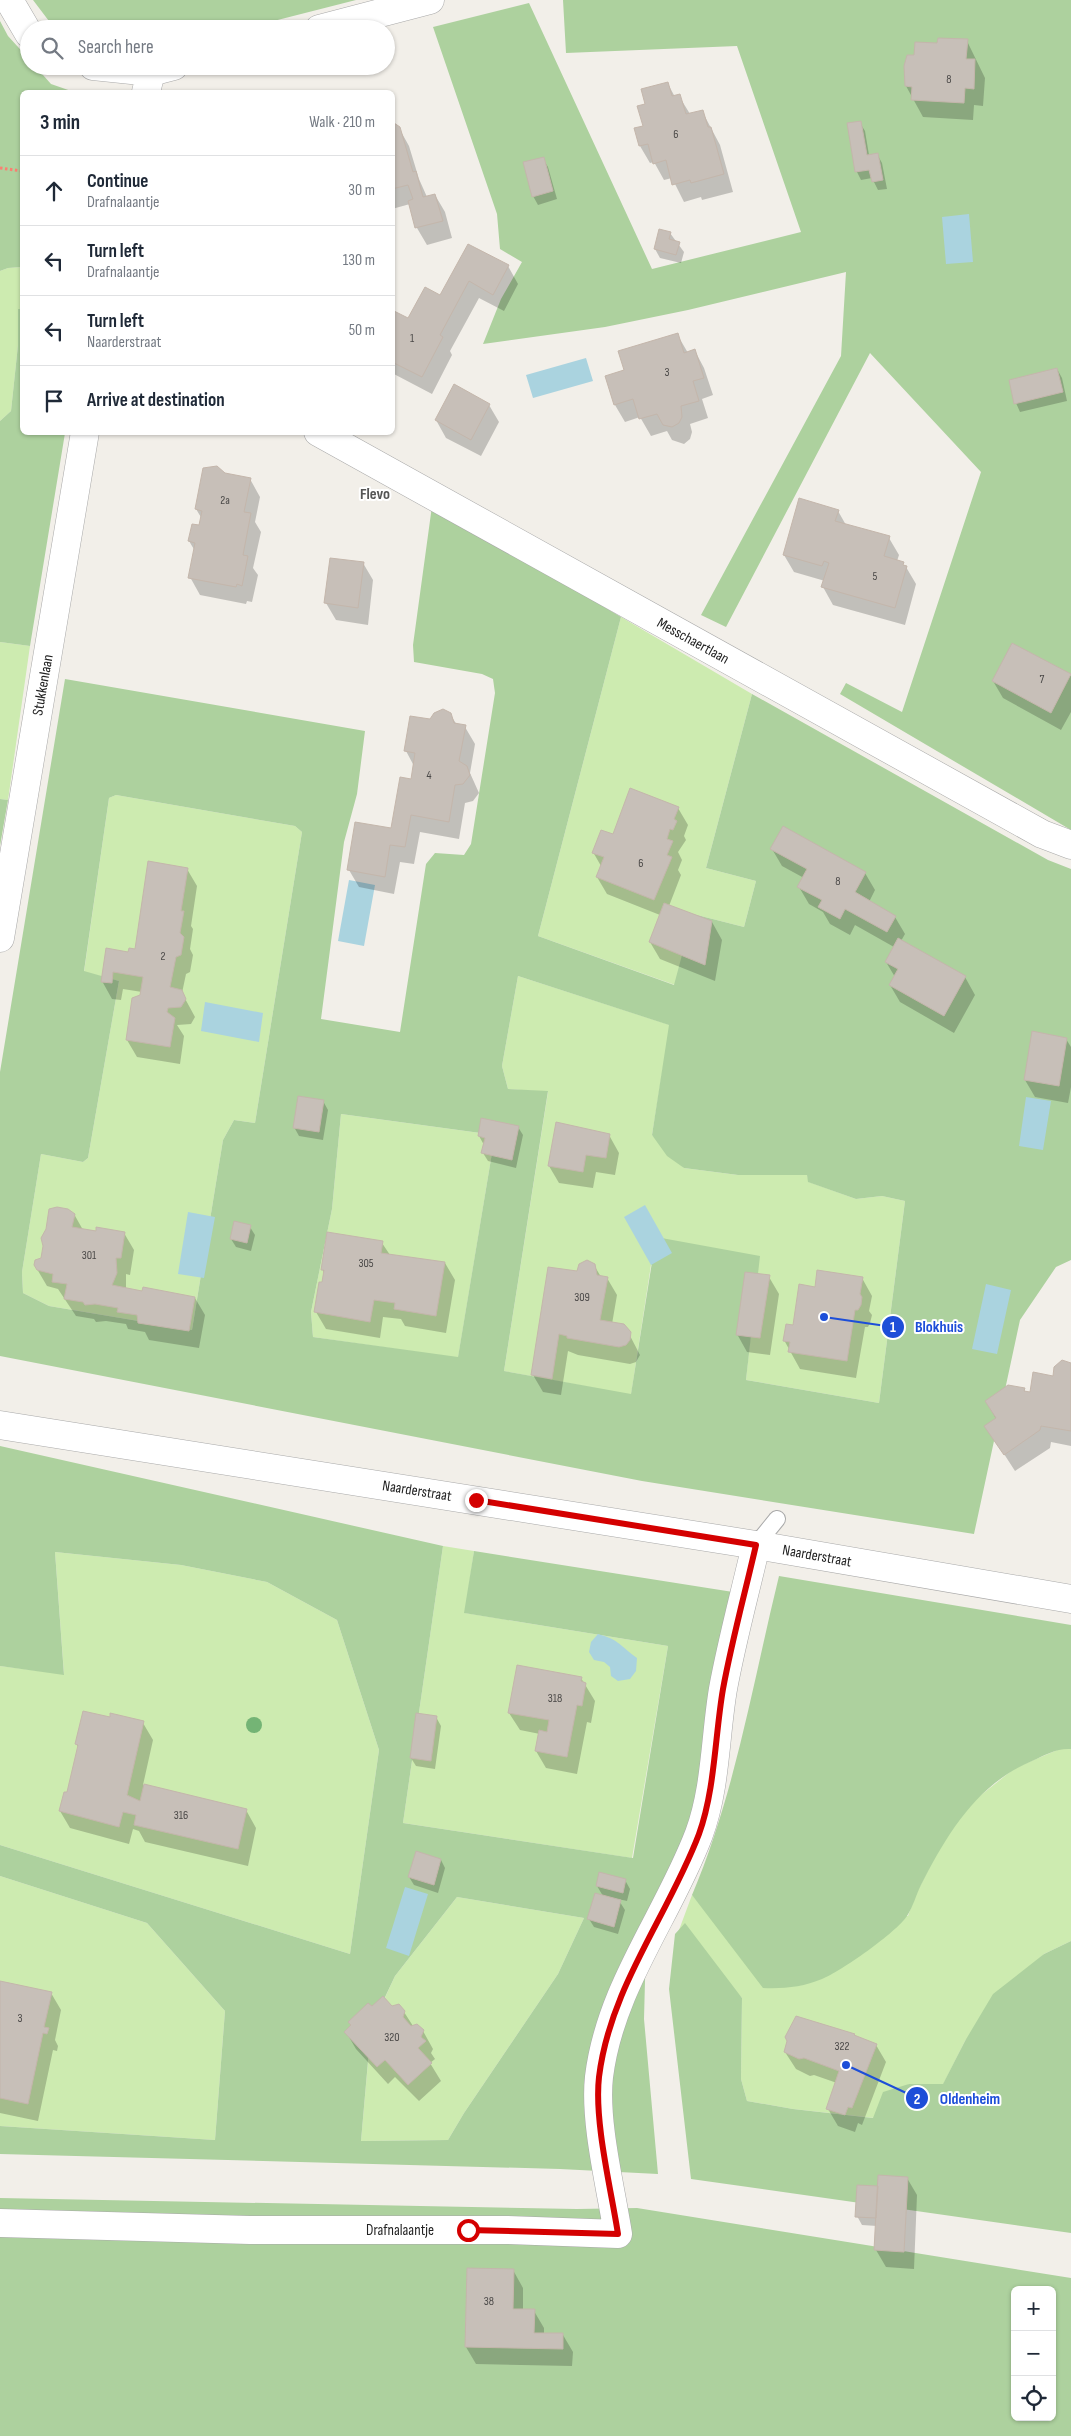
<!DOCTYPE html>
<meta charset="utf-8">
<style>
body{margin:0;font-family:"Sofia Sans Condensed",sans-serif;background:#f2f2f3;color:#1f2937}
.controls{position:absolute;right:15px;bottom:15px;display:grid;overflow:hidden;border-radius:8px;box-shadow:0 1px 4px #0004}
.controls button{width:45px;height:45px;display:grid;place-items:center;padding:0;border:0;border-bottom:1px solid #e0e1e3;background:#fff;color:#1f2937;font:25px sans-serif}
.stop{position:absolute;width:15px;height:15px;margin:-11px;border:4px solid #d40000;border-radius:50%;background:#fff}
.stop.end{background:#d40000;border-color:#fff;box-shadow:0 1px 5px #0008}
.list{margin:0;padding:0;list-style:none}
h2{display:flex;justify-content:space-between;align-items:center;height:65px;margin:0;padding:0 20px;font-size:21px}
h2 small{font-size:16px;font-weight:400;color:#747a83}
.list li{display:grid;grid-template-columns:32px 1fr auto;gap:15px;align-items:center;box-sizing:border-box;height:70px;padding:0 20px;border-top:1px solid #e0e1e3}
.list b{display:block;font-size:19px;white-space:nowrap}
.list p{margin:0;font-size:16px;white-space:nowrap;color:#747a83}
.list em{font-size:16px;font-style:normal;color:#747a83}
.icon{flex:none;width:28px;height:28px;fill:none;stroke:currentColor;stroke-width:2;stroke-linecap:round;stroke-linejoin:round}
.map{position:relative;flex:none;width:1071px;height:2436px;overflow:hidden}
.search{position:absolute;background:#fff;box-shadow:0 1px 4px #0004;left:20px;top:20px;width:375px;height:55px;display:flex;align-items:center;gap:12px;box-sizing:border-box;padding:0 18px;border-radius:28px;color:#747a83;font-size:19px}
.panel{position:absolute;background:#fff;box-shadow:0 1px 4px #0004;left:20px;top:90px;width:375px;height:345px;border-radius:8px}
.map>svg:first-child{display:block}
</style>
<div class="map">
<svg width="1071" height="2436" viewBox="0 0 1071 2436">
<rect width="100%" height="100%" fill="#f2efe9"/>
<path fill="#cdebb0" d="M22 267V309L18 310V345L11 411 0 421V271L8 268Z
M621 617 752 694 706 868 756 881 744 927 693 914 675 985 538 936Z
M0 642 30 646 8 800 0 799Z
M116 795 295 826 302 832 255 1123 234 1120 223 1140 192 1330 49 1306 23 1293 22 1272 41 1154 83 1162 88 1158 119 981 84 972 109 798Z
M518 976 670 1025 652 1135 684 1168 738 1175H807L809 1182 856 1199 882 1196 905 1201 879 1403 746 1380 759 1256 651 1265 631 1395 504 1371 548 1092 508 1089 502 1066Z
M341 1114 495 1135 458 1358 313 1337 311 1312 332 1209Z
M443 1546 474 1551 465 1613 668 1646 632 1858 403 1823Z
M55 1552 181 1565 267 1582 337 1620 379 1750 350 1954 0 1845V1666L64 1674Z
M1062 1748 1071 1749V1941L1044 1954 965 2041 943 2085 909 2084 874 2118 793 2109 747 2101 741 2079 742 1998 679 1930 692 1895 706 1911 908 1916 915 1896 943 1841 971 1803 1015 1768Z
M0 1876 147 1923 225 2011 215 2140 0 2126Z
M457 1897 584 1918 558 1974 464 2113 448 2140 361 2141 371 2028 395 1976Z"/>
<path fill="#add19e" fill-rule="evenodd" d="M33 0H356L242 29H55Z
M563 0H1071V830L840 694 846 683 902 712 981 472 870 353 726 627 701 615 841 356 846 272 688 310 605 327 483 344 501 299 522 262 500 249 497 214 433 27 529 3 652 269 801 232 737 46 566 53Z
M0 21 8 36 29 59V66H35L51 84 74 92H22V267L8 268 0 271Z
M18 309H22V432L65 433 30 646 0 642V421L11 411 18 345Z
M432 506H436L621 617 538 936 674 985 693 914 744 927 756 881 706 868 752 694 1048 860 1071 869V1260L1056 1267 1020 1320 974 1534 642 1481 0 1356V1072L65 679 365 731 357 794 344 842 321 1019 400 1032 426 864 435 853 464 855 471 844 495 693 493 679 482 674 414 662 413 645ZM116 795 295 826 302 832 255 1123 234 1120 223 1140 192 1330 49 1306 23 1293 22 1272 41 1154 83 1162 88 1158 119 981 84 971 109 798ZM518 976 669 1025 652 1135 667 1156 684 1168 738 1175H807L808 1182 856 1199 882 1196 905 1201 879 1403 746 1380 760 1256 656 1237 631 1394 504 1371 548 1091 508 1089 502 1066ZM341 1114 495 1135 458 1357 313 1337 311 1312 332 1209Z
M0 799 8 800 0 846Z
M0 1446 443 1546 403 1823 633 1858 668 1646 464 1613 474 1551 733 1592 691 1822 646 1943 644 2019 658 2174 560 2169 0 2154V2126L215 2140 225 2011 147 1923 0 1876V1845L350 1954 379 1750 337 1620 267 1582 181 1565 55 1552 64 1675 0 1666ZM457 1897 584 1918 558 1974 464 2113 448 2140 361 2141 371 2027 395 1976Z
M779 1576 1071 1625V1749C1057 1748 1045 1755 1032 1761 977 1784 947 1834 921 1885 916 1895 913 1907 907 1916 897 1932 840 1972 822 1979 803 1987 783 1989 763 1988L692 1895C735 1794 753 1682 779 1576Z
M685 1923 742 1998 741 2079 747 2101 793 2109 873 2118 883 2092 909 2084H943L965 2041 993 1994 1044 1954 1071 1941V2233L691 2179 669 1989 675 1934Z
M0 2198 577 2209 637 2208 1071 2278V2436H0ZM1015 2290H1052V2417H1015Z"/>
<path fill="#aad3df" d="M969 214 973 262 946 264 942 217Z
M586 358 593 381 533 398 526 375Z
M349 880 375 885 364 946 338 941Z
M205 1002 263 1013 259 1042 201 1031Z
M1026 1097 1051 1101 1043 1150 1019 1146Z
M645 1205 672 1253 651 1265 624 1217Z
M188 1212 215 1217 204 1278 178 1274Z
M986 1284 1011 1290 997 1354 972 1349Z
M598 1634C620 1640 620 1646 637 1658L636 1671 630 1679 618 1681 611 1676 610 1667 604 1662 594 1660 589 1652 591 1642Z
M405 1887 428 1894 409 1956 386 1948Z"/>
<path fill="#0003" d="M967 41 985 78 983 106 974 105 973 120 923 117 906 86 915 56Z
M668 84 675 97 679 96 690 114 702 111 720 145 733 192 702 200 701 197 684 202 672 178 664 180 654 162 650 163 640 146 647 104Z
M860 123 865 131 869 155 877 154 882 163 887 189 878 190 872 178 861 180 857 172Z
M392 125 399 128 409 146 419 179 427 197 435 195 445 212 452 238 427 245 417 228 410 204 392 209Z
M543 159 548 167 557 199 538 205 533 196Z
M670 233 684 252 681 263 660 258 655 249Z
M468 246 508 266 518 284 504 311 479 298 450 351 452 355 432 394 392 373V311L409 320 441 297Z
M677 334 688 353 695 351 704 368 713 395 702 399 708 418 690 424 692 432 690 439 684 444 672 440 667 431 651 436 640 417 625 422 615 405 607 377 626 371Z
M1057 369 1062 378 1067 401 1020 412 1016 403Z
M489 405 499 422 481 456 446 438 436 420Z
M250 479 260 497 255 522 261 532 253 568 258 575 252 602 247 601 246 604 200 595 190 577 195 551 189 541 200 526 202 519 196 509Z
M838 511 846 525 889 538 899 555 897 561 906 567 916 584 905 625 833 605 823 587 825 581 794 572 784 555Z
M363 563 373 580 368 625 336 620 326 603Z
M1012 644 1071 676V712L1061 730 1003 698 993 681Z
M450 714 457 725 465 727 475 744 470 773 479 793 473 801 465 803 459 839 420 832 414 864 400 862 394 894 359 887 349 870 392 830 412 780 414 766 406 751 431 721Z
M678 808 688 825 684 836 686 840 678 852 682 860 678 870 681 875 669 906 712 922 722 940 715 981 660 959 650 942 660 915 607 894 597 877 601 866 593 852 613 835Z
M772 849 865 873 875 890 869 902 895 917 905 934 901 941 965 977 975 995 954 1033 900 1002 890 985 895 977 886 962 894 947 855 925 850 935 830 924 823 912 809 904 799 887 804 878 782 866Z
M187 869 197 886 191 926 193 929 190 949 193 955 190 972 186 974 182 993 195 1017 191 1024 177 1025 184 1036 180 1064 137 1057 127 1040 142 992 123 989 121 1000 112 999 102 981 129 953 136 951Z
M1066 1039 1071 1047V1087L1068 1103 1035 1097 1025 1080Z
M323 1101 328 1110 323 1140 299 1136 294 1127Z
M518 1127 523 1135 516 1168 488 1161 483 1153 484 1145 479 1136Z
M609 1135 619 1153 615 1175 596 1172 593 1188 559 1183 549 1166Z
M74 1214 83 1230 124 1233 134 1250 130 1275 126 1274V1289L195 1298 205 1315 199 1348 149 1340 145 1332 128 1329 126 1324 106 1321 96 1322 94 1319 76 1316 58 1289 47 1286 37 1269Z
M250 1227 255 1235 251 1251 236 1247 231 1239Z
M382 1243 390 1255 445 1263 455 1280 446 1333 405 1326 401 1319 383 1317 380 1338 326 1329 316 1312 324 1273 322 1269Z
M594 1265 601 1277 607 1278 617 1295 612 1324 626 1328 640 1355 636 1362 630 1364 578 1355 568 1351 561 1395 543 1392 533 1375 577 1273Z
M769 1277 779 1294 770 1355 747 1352 737 1334Z
M862 1278 872 1296 869 1311 872 1315 870 1323 868 1327H865L856 1378 800 1369 784 1340 816 1288Z
M1071 1366V1446L1051 1442 1050 1448 1015 1471 986 1426 996 1419 987 1402 1024 1389 1026 1393H1031Z
M581 1678 595 1701 591 1723 587 1722 577 1774 546 1768 536 1751 540 1734 520 1730 509 1713Z
M436 1717 441 1726 435 1769 416 1766 411 1758Z
M143 1723 153 1740 143 1785 246 1810 256 1828 248 1866 145 1842 139 1831 133 1829 129 1844 70 1828 60 1811 67 1794 79 1748 76 1744Z
M441 1860 445 1868 438 1893 414 1885 409 1877Z
M625 1880 630 1889 627 1901 618 1899 625 1910 618 1934 594 1927 589 1919 603 1896 597 1886Z
M0 1982 51 1993 61 2010 55 2040 58 2046 57 2051 53 2050 38 2121 0 2113Z
M372 2007 392 2008 404 2012 413 2026 423 2031 433 2049 431 2053 435 2059 430 2063 441 2081 419 2101 395 2077 388 2084 356 2049 346 2032Z
M876 2045 886 2062 862 2125 858 2123 855 2132 838 2126 828 2109 837 2083 814 2075 810 2076 796 2069 785 2052Z
M907 2178 917 2195 914 2269 886 2267 876 2250 877 2226 862 2225 857 2216 879 2187Z
M513 2270 523 2288V2311H534L544 2328V2334L563 2335 573 2352 572 2366 476 2364 466 2347Z"/>
<path fill="#c7bfb8" stroke="#c4b6ab" d="M938 38 968 39 966 59H975L974 89 965 88 964 103 911 100 912 87 905 86 904 66 907 55H914L915 42 937 43Z
M668 82 672 96 680 94 686 114 703 110 708 127H711L724 174 691 183 690 180 672 185 666 160 653 164 648 144 639 146 634 128 643 126 637 106 645 104 641 89Z
M861 121 867 155 878 153 883 180 872 182 869 170 855 172 847 123Z
M394 123 400 127 413 172 416 171 423 197 435 194 443 221 415 228 408 201 413 199 408 185 392 189Z
M544 157 553 191 532 197 523 162Z
M659 229 671 232 669 239 680 242 676 255 654 249Z
M468 244 509 265 493 295 469 281 440 335 443 337 422 377 392 362V310L408 318 425 287 440 295Z
M678 333 684 353 695 349 704 378 693 381 699 401 681 406 682 417 679 423 672 427 663 425 657 414 639 419 633 399 614 405 605 376 624 370 618 351Z
M1057 368 1063 392 1014 404 1009 380Z
M454 384 490 404 471 440 435 420Z
M217 466 225 473 251 478 244 512 251 513 243 555 248 556 242 586 237 584 236 587 188 578 195 543 188 541 192 524 199 525 202 511 195 509 203 468Z
M799 498 839 510 835 521 890 536 884 556 904 562 903 565 907 566 895 608 821 587 829 563 824 561 822 566 783 555Z
M330 558 364 562 358 608 324 603Z
M1012 643 1071 674 1051 713 992 681Z
M443 709 451 713 454 723 466 725 459 761 467 766 470 775 463 784 455 785 449 822 411 815 405 847 390 845 385 877 347 870 355 822 391 828 400 777 411 779 415 753 404 751 410 716 430 719 434 713Z
M630 788 679 807 674 819 677 821 673 830 670 829 667 839 673 841 667 855 672 857 654 900 596 877 604 857 592 853 601 830 613 834Z
M783 826 866 872 855 892 896 916 887 932 845 909 840 919 818 907 822 900 797 887 807 869 770 849Z
M148 861 188 868 181 911H184L180 933 184 937 181 955 176 957 170 987 182 990 186 999 181 1007 168 1008 167 1012 175 1018 170 1047 126 1040 132 998 140 995 143 977 113 972 112 983 101 982 106 948 128 952 129 948 135 949Z
M664 903 712 921 705 965 649 942Z
M898 938 966 976 944 1016 889 985 898 969 885 962Z
M1032 1031 1067 1038 1059 1086 1024 1080Z
M298 1096 324 1100 319 1132 293 1128Z
M481 1118 519 1126 512 1160 481 1153 485 1138 478 1136Z
M556 1122 610 1134 606 1158 586 1155 583 1172 548 1166Z
M57 1207 68 1209 75 1214 72 1227 96 1231V1227L125 1232 121 1258H116L117 1273 112 1285 142 1291 143 1287 195 1297 189 1331 138 1323 137 1315 117 1312 118 1308 95 1304 85 1305 83 1302 64 1299 67 1284 52 1282 53 1274 37 1270 34 1265 35 1260 41 1258 43 1246 41 1238 46 1229 49 1209Z
M234 1221 251 1225 247 1243 230 1239Z
M327 1232 383 1241 381 1253 445 1262 436 1316 394 1309 395 1303 374 1300 370 1322 314 1312 319 1282H322L324 1270H321Z
M587 1260 595 1264 597 1275 608 1277 600 1320 624 1324 631 1332 630 1340 626 1345 619 1347 567 1338V1336L559 1334 552 1379 531 1375 548 1267 577 1271 579 1264Z
M817 1270 863 1277 860 1294 862 1297 861 1305 858 1310H855L847 1361 788 1352 790 1342 783 1341 786 1324 793 1325 799 1284 815 1287Z
M745 1272 770 1275 760 1338 736 1335Z
M1062 1360 1071 1363V1431L1041 1426 1040 1430 1004 1455 984 1426 996 1418 985 1401 1008 1385 1025 1388 1024 1391 1030 1392 1033 1372 1053 1376 1054 1367Z
M517 1665 582 1677 581 1681 586 1683 582 1706 577 1705 567 1757 535 1751 539 1730 547 1732 549 1720 508 1713Z
M83 1711 110 1717V1713L144 1721 127 1795 140 1801 144 1784 247 1809 238 1849 134 1825 136 1815 123 1812 119 1827 59 1811 64 1792H67L78 1745 75 1744Z
M416 1713 437 1716 431 1761 410 1758Z
M416 1851 441 1859 434 1885 408 1877Z
M599 1872 626 1879 623 1893 596 1886Z
M595 1893 621 1900 614 1927 587 1919Z
M0 1981 52 1992 44 2027 49 2028 47 2034 43 2033 28 2104 0 2098Z
M383 1996 392 2006 399 2004 405 2011 403 2017 411 2026 417 2024 424 2030 421 2037 426 2041 418 2048 432 2063 408 2085 385 2060 377 2067 344 2032 351 2025 348 2022 368 2003 372 2006Z
M796 2016 855 2034 854 2035 877 2044 852 2108 848 2107 845 2115 826 2109 839 2071 804 2058 799 2059 784 2052 787 2041 785 2037Z
M878 2175 908 2177 904 2252 874 2250Z
M857 2185 878 2186 876 2218 855 2217Z
M467 2268 514 2269 513 2309H535L534 2333H563V2349L465 2347Z"/>
<g fill="none" stroke-linecap="round" stroke-linejoin="round">
<g stroke="#a9a9a9" stroke-width="18">
<path id="service" d="M756 1545 777 1519"/>
</g>
<g stroke="#a9a9a9" stroke-width="29">
<path id="minor" d="M9 0 29 34
M319 29 430 0
M93 66 151 72
M146 92 151 72 174 66
M318 432 1042 834 1071 845
M0 938 85 432
M0 2223 250 2230H507L618 2234C611 2189 594 2122 599 2077 610 1987 668 1916 699 1834 716 1788 715 1736 723 1689 732 1640 745 1593 756 1545"/>
</g>
<g stroke="#a9a9a9" stroke-width="29">
<path id="tertiary" d="M0 1425 756 1545 1071 1599"/>
</g>
<path stroke="#fa8072" stroke-width="3" stroke-dasharray="2.5 2.5" stroke-linecap="butt" d="M0 168 22 171"/>
<use href="#service" stroke="#fff" stroke-width="16"/>
<use href="#minor" stroke="#fff" stroke-width="28"/>
<use href="#tertiary" stroke="#fff" stroke-width="28"/>
</g>
<circle fill="#74b475" cx="254" cy="1725" r="8"/>
<g fill="none" stroke-linecap="round" stroke-linejoin="round">
<path stroke="#d40000" stroke-width="6" d="M468 2230 618 2234C611 2189 594 2121 599 2077 610 1987 668 1916 699 1834 715 1790 715 1735 723 1689 732 1640 745 1593 756 1545L476 1500"/>
</g>
<g text-anchor="middle" dominant-baseline="central" stroke-width="4" stroke-linejoin="round" paint-order="stroke">
<g font-size="12" fill="#4b4948">
<text x="949" y="79">8</text>
<text x="676" y="134">6</text>
<text x="412" y="338">1</text>
<text x="667" y="372">3</text>
<text x="225" y="500">2a</text>
<text x="875" y="576">5</text>
<text x="1042" y="679">7</text>
<text x="429" y="775">4</text>
<text x="641" y="863">6</text>
<text x="838" y="881">8</text>
<text x="163" y="956">2</text>
<text x="89" y="1255">301</text>
<text x="366" y="1263">305</text>
<text x="582" y="1297">309</text>
<text x="555" y="1698">318</text>
<text x="181" y="1815">316</text>
<text x="20" y="2018">3</text>
<text x="392" y="2037">320</text>
<text x="842" y="2046">322</text>
<text x="489" y="2301">38</text>
</g>
<g font-size="15" fill="#222" stroke="#fff">
<text transform="translate(693 641) rotate(29)">Messchaertlaan</text>
<text transform="translate(43 685) rotate(-80)">Stukkenlaan</text>
<text transform="translate(417 1491) rotate(9)">Naarderstraat</text>
<text transform="translate(817 1556) rotate(10)">Naarderstraat</text>
<text x="400" y="2230">Drafnalaantje</text>
</g>
<g font-size="16" font-weight="bold" fill="#555" stroke="#fff">
<text x="375" y="494">Flevo</text>
</g>
</g>
<path fill="none" stroke="#1d4ed8" stroke-width="2" d="M824 1317L893 1327M846 2065L917 2098"/>
<g fill="#1d4ed8" stroke="#fff" stroke-width="2">
<circle cx="824" cy="1317" r="5"/>
<circle cx="846" cy="2065" r="5"/>
<circle cx="893" cy="1327" r="12"/>
<circle cx="917" cy="2098" r="12"/>
</g>
<g font-size="15" text-anchor="middle" font-weight="bold" fill="#fff">
<text x="893" y="1332">1</text>
<text x="917" y="2104">2</text>
</g>
<g font-size="16" text-anchor="middle" font-weight="bold" fill="#1d4ed8" stroke="#fff" stroke-width="4" stroke-linejoin="round" paint-order="stroke">
<text x="939" y="1332">Blokhuis</text>
<text x="970" y="2104">Oldenheim</text>
</g>
</svg>
<div class="controls">
<button>+</button>
<button>−</button>
<button><svg class="icon" aria-label="locate" viewBox="0 0 24 24"><circle cx="12" cy="12" r="6"/><path d="M12 2v4M12 18v4M2 12h4M18 12h4"/></svg></button>
</div>
<div class="stop" style="left:468px;top:2230px"></div>
<div class="stop end" style="left:476px;top:1500px"></div>
<div class="search"><svg class="icon" aria-label="search" viewBox="0 0 24 24"><circle cx="10" cy="10" r="6"/><path d="M15 15l6 6"/></svg>Search here</div>
<section class="panel">
<h2>3 min<small>Walk · 210 m</small></h2>
<ul class="list">
<li><svg class="icon" aria-label="ahead" viewBox="0 0 24 24"><path d="M12 20V5M6 11l6-6 6 6"/></svg><div><b>Continue</b><p>Drafnalaantje</p></div><em>30 m</em></li>
<li><svg class="icon" aria-label="left" viewBox="0 0 24 24"><path d="M17 20v-9H6M10 6l-5 5 5 5"/></svg><div><b>Turn left</b><p>Drafnalaantje</p></div><em>130 m</em></li>
<li><svg class="icon" aria-label="left" viewBox="0 0 24 24"><path d="M17 20v-9H6M10 6l-5 5 5 5"/></svg><div><b>Turn left</b><p>Naarderstraat</p></div><em>50 m</em></li>
<li><svg class="icon" aria-label="arrive" viewBox="0 0 24 24"><path d="M6 21V4h12l-3 4 3 4H6"/></svg><div><b>Arrive at destination</b></div></li>
</ul>
</section>
</div>
